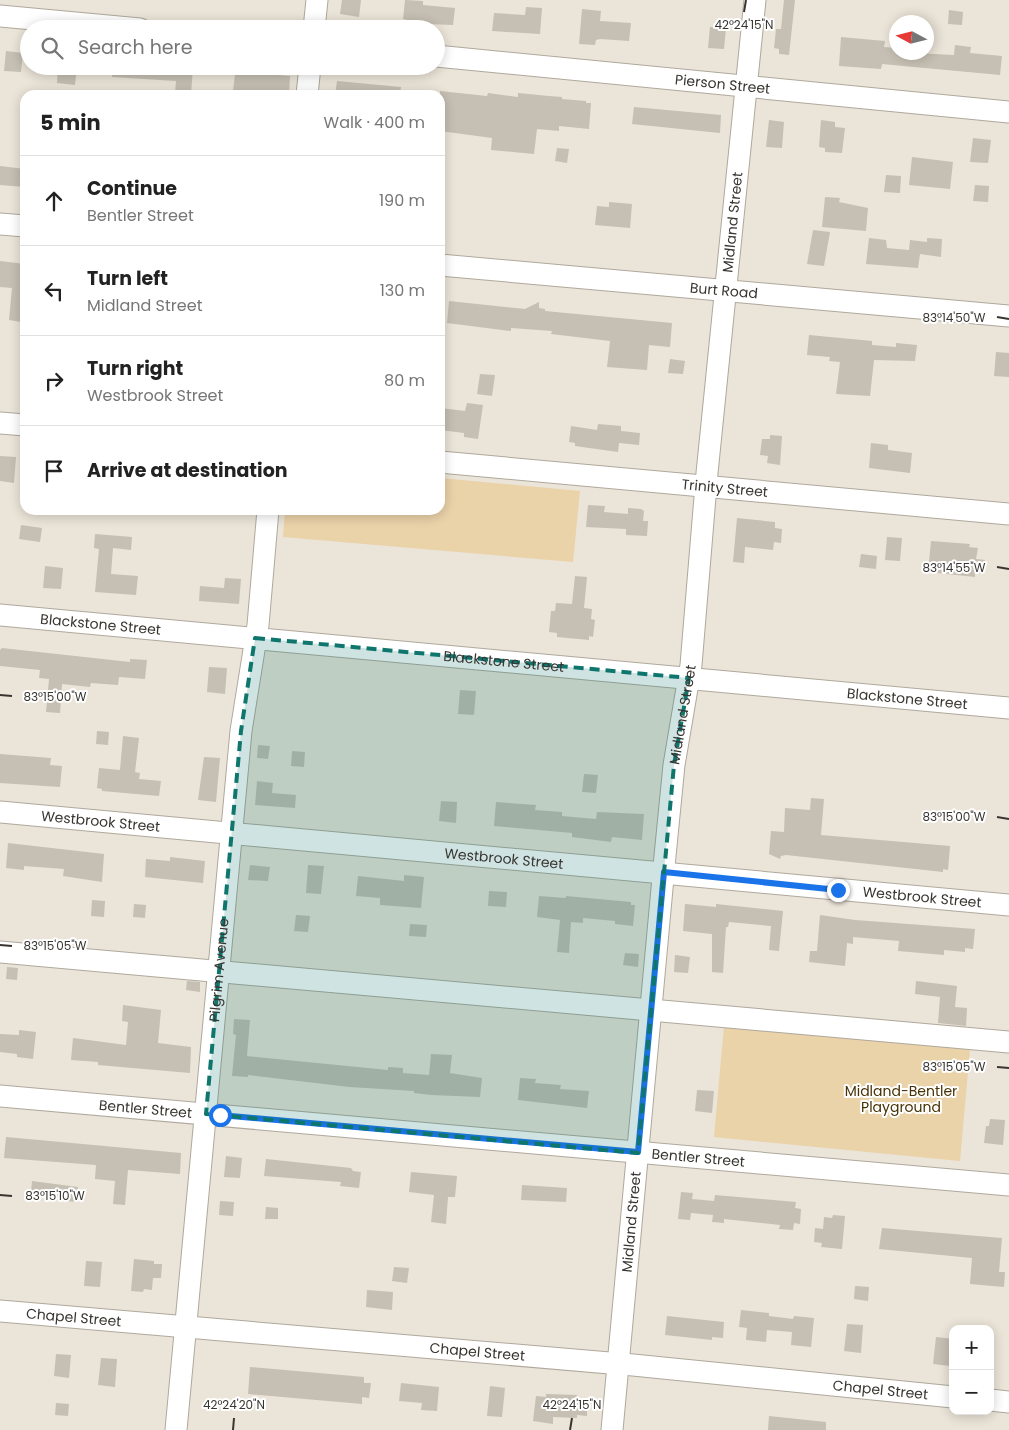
<!DOCTYPE html>
<meta charset="utf-8">
<style>
body{margin:0;font-family:Poppins,sans-serif;background:#f2f2f2;color:#222}
.controls{position:absolute;right:15px;bottom:15px;display:grid;overflow:hidden;border-radius:10px;box-shadow:0 2px 12px #0003}
.controls button{width:45px;height:45px;display:grid;place-items:center;padding:0;border:0;border-bottom:1px solid #e0e0e0;background:#fff;color:#222;font:25px sans-serif}
.compass{position:absolute;left:889px;top:15px;width:45px;height:45px;border-radius:50%;background:#fff;box-shadow:0 2px 12px #0003;rotate:277deg}
.stop{position:absolute;width:15px;height:15px;margin:-11px;border:4px solid #1a73e8;border-radius:50%;background:#fff}
.stop.end{background:#1a73e8;border-color:#fff;box-shadow:0 1px 5px #0008}
.list{margin:0;padding:0;list-style:none}
h2{display:flex;justify-content:space-between;align-items:center;height:65px;margin:0;padding:0 20px;font-size:21px}
h2 small{font-size:16px;font-weight:400;color:#767676}
.list li{display:grid;grid-template-columns:32px 1fr auto;gap:15px;align-items:center;box-sizing:border-box;height:90px;padding:0 20px;border-top:1px solid #e0e0e0}
.list b{display:block;font-size:19px;white-space:nowrap}
.list p{margin:0;font-size:16px;white-space:nowrap;color:#767676}
.list em{font-size:16px;font-style:normal;color:#767676}
.icon{flex:none;width:28px;height:28px;fill:none;stroke:currentColor;stroke-width:2;stroke-linecap:round;stroke-linejoin:round}
.map{position:relative;flex:none;width:1009px;height:1430px;overflow:hidden}
.search{position:absolute;background:#fff;box-shadow:0 2px 12px #0003;left:20px;top:20px;width:425px;height:55px;display:flex;align-items:center;gap:12px;box-sizing:border-box;padding:0 18px;border-radius:28px;color:#767676;font-size:19px}
.panel{position:absolute;background:#fff;box-shadow:0 2px 12px #0003;left:20px;top:90px;width:425px;height:425px;border-radius:15px}
.map>svg:first-child{display:block}
</style>
<div class="map">
<svg width="1009" height="1430" viewBox="0 0 1009 1430">
<rect width="100%" height="100%" fill="#ebe4d8"/>
<path fill="#ead2a9" d="M440 478 580 491 573 562 283 537 285 510H440Z
M724 1026 970 1049 960 1161 714 1137Z"/>
<path fill="#c6bfb3" d="M342 0H361L359 17 340 14Z
M405 0 423 1V5L455 8 453 25 427 24 403 19Z
M784 0H795L789 55 779 54V49L774 48 776 29H781Z
M526 7 542 8 540 34 492 31 494 13 525 15Z
M582 9 601 11 600 21 631 23 629 41 600 39 596 40 595 45 579 44Z
M949 10 963 12 962 25 948 24Z
M710 27 726 28 724 49 708 48Z
M841 37 885 41 884 47 896 48V52L954 55 955 45 971 47 970 53 1002 56 1000 75 882 64 881 69 839 66Z
M6 51 23 53 21 72 4 71Z
M58 66H77L75 85 57 83Z
M113 66 193 68 191 94 175 93 176 81 112 77Z
M236 66 255 68 254 73 290 76 289 95H263L233 91Z
M337 81 401 87 400 95H335Z
M440 91 487 96 488 93 518 97V93L549 96 562 97V99L586 101V103H591L589 129 559 126V131L537 129 534 154 491 150 492 138 440 131Z
M634 107 721 115 720 133 632 124Z
M769 120 784 122 782 148 766 147Z
M821 120 835 122V127L845 128 842 153 825 152V148L819 147Z
M973 138 991 140 988 163 970 162Z
M557 148 569 149 567 163 555 161Z
M912 157 953 162 950 189 909 185Z
M0 166 25 169V187L0 185Z
M886 175 901 176 900 193 884 192Z
M975 185 989 186 988 202 973 201Z
M825 197 840 198 839 202 868 208 866 231 822 227Z
M609 202 632 204 630 228 595 225 597 206 609 207Z
M813 230 830 232 824 266 807 264Z
M869 238 886 240 887 248 909 250 910 240 927 242V238L942 239 941 257 920 254 918 268 866 264Z
M0 261 25 264 21 322 9 320 12 288 0 287Z
M449 301 525 309 539 302V308L545 309V311L672 323 670 347 649 345 647 370 607 367 610 341 551 334 552 331 511 328V331L447 323Z
M809 335 872 341V345L896 347V343L917 345 915 361 874 360 870 396 836 394 840 362 829 361 830 357 807 355Z
M996 352 1009 353V377L994 376Z
M670 359 685 361 683 374 668 373Z
M480 374 495 375 492 396 477 394Z
M467 403 483 405 478 439 464 437V433L440 430V408L465 411Z
M598 424 621 426V431L640 433 639 445 619 443 618 452 575 446V443L569 442 571 426 597 430Z
M770 435 782 436 780 465 767 463 768 456 760 455 762 439H770Z
M871 443 888 445V450L912 453 910 473 869 468Z
M0 456 16 457 14 483 0 481Z
M588 505 605 506 604 512 628 514V508L641 509 644 511 643 521H648L647 536 626 535V529L586 527Z
M737 518 775 522V528L782 529 781 543 774 542 773 550 745 547 744 563 733 562Z
M21 525 42 528 40 542 19 539Z
M95 534 132 537 131 550 113 548 111 574 138 576 136 595 95 592 99 549 94 548Z
M887 537 902 538 900 561 885 560Z
M931 541 970 544 969 547 978 548 976 559 985 560 984 574 975 573V577L928 572Z
M861 554 877 556 876 569 859 567Z
M45 566 63 568 61 589 43 588Z
M575 576 587 577 584 608 592 609 591 619 595 620 593 637 589 636V640L557 637V633L549 632 551 611H555L556 603 572 604Z
M225 578 241 579 239 604 199 601 200 586 224 588Z
M2 648 130 662V659L147 660 145 679 119 677 118 685 91 683 90 687 62 684 60 713 46 712 49 679 39 678 40 670 0 666V650Z
M209 667 227 668 225 694 207 692Z
M460 690 476 691 474 715 458 714Z
M97 731 109 732 108 745 96 744Z
M123 736 139 738 135 772 140 773 139 779 161 781 159 796 102 791V789L97 788 99 768 120 770Z
M258 745 270 746 268 759 257 758Z
M292 751 305 752 304 767 291 766Z
M0 754 51 758 50 765 62 766 60 787 0 783Z
M204 757 220 758 216 802 198 800Z
M584 774 598 775 596 793 582 792Z
M257 781 273 783 272 793 296 795 295 808 255 805Z
M811 798 824 799 821 835 950 846 948 870 943 869V872L786 855 781 856 780 859 769 854 771 831 784 832 785 808 810 810Z
M441 801 457 802 456 823 439 821Z
M496 802 536 805 535 810 562 812V816L596 819 597 812 644 814 642 840 612 837 611 842 572 837V833L494 826Z
M8 843 104 854 102 882 63 876 64 869 24 866V870L6 868Z
M170 857 205 861 203 883 145 877 146 859 170 861Z
M250 865 270 867 268 881 248 880Z
M308 865 324 866 321 894 306 893Z
M404 875 424 877 421 908 380 905V898L356 896 358 876 404 881Z
M489 891 507 892 506 907 488 906Z
M539 896 566 898V896L631 902V905H635L633 926 615 924V921L583 918V923L571 922 569 953 557 952 560 920 537 917Z
M92 900 105 901 104 917 91 916Z
M134 904 146 905 145 918 133 917Z
M685 904 716 907V904L783 911 779 951 769 950 771 926 729 922 728 927H726L723 973 712 972V934L683 931Z
M296 915 310 916 308 932 294 931Z
M820 915 855 920 975 929 973 949 965 948V952L944 950V955L898 951 899 941 853 937V944L847 943 845 966 809 962 810 951H817Z
M410 924 427 925 426 937 409 936Z
M625 953 639 954 638 967 623 965Z
M675 955 690 957 688 973 674 972Z
M7 967 18 968 17 980 6 979Z
M187 981 200 982V992L186 990Z
M916 981 957 986 955 1007 967 1008 966 1026 938 1023 940 997 915 994Z
M123 1005 161 1010 158 1043 191 1047 190 1073 98 1065V1062L71 1060 73 1038 126 1045 128 1022 122 1021Z
M234 1019 250 1020 247 1056 388 1070V1067L403 1068V1073L429 1075 431 1054 452 1055 450 1073 482 1078 480 1097 431 1095 414 1093V1091L349 1087 248 1075V1077L232 1076 236 1035 233 1034Z
M19 1030 36 1032 33 1059 17 1057V1054L0 1052V1034L19 1035Z
M520 1078 536 1079 535 1083 561 1085 560 1089 589 1091 587 1108 518 1100Z
M697 1090 714 1091 712 1113 695 1111Z
M990 1119 1005 1120 1003 1145 984 1143 986 1126H989Z
M6 1137 181 1153 180 1174 128 1170 125 1205 113 1204 115 1181 95 1179 96 1165 4 1158Z
M226 1156 242 1158 240 1178 224 1177Z
M266 1159 351 1168 353 1171 361 1172 359 1188 340 1186 341 1182 264 1176Z
M411 1172 457 1176 455 1197H448L446 1224 431 1222 434 1195 409 1192Z
M32 1181 78 1187 77 1202 66 1201V1198L45 1195V1193L31 1192Z
M522 1185 567 1188 566 1202 521 1200Z
M681 1192 693 1193 692 1199 714 1201 715 1195 796 1202 795 1208 801 1209 800 1224 794 1223 793 1230 779 1229 780 1225 724 1219V1223L712 1222 713 1215 691 1213 690 1220 678 1219Z
M220 1201 234 1202 233 1216 219 1215Z
M266 1207 278 1208V1219H265Z
M833 1215 845 1216 842 1249 821 1247 822 1243 814 1242 815 1228 823 1229 824 1217 832 1218Z
M882 1228 1002 1238 999 1272H1005L1004 1287 970 1284 972 1258 879 1249Z
M134 1259 154 1261V1264H162L161 1278H153L152 1290 144 1289 143 1292 131 1291Z
M86 1261 102 1262 100 1287 84 1286Z
M394 1267 409 1268 407 1283 392 1281Z
M855 1286 869 1287 868 1301 854 1299Z
M367 1290 393 1292 392 1310 366 1307Z
M741 1310 769 1313V1316L793 1319 794 1316 814 1318 811 1347 791 1345 792 1332 767 1330 766 1342 746 1340 747 1328 739 1327Z
M667 1316 724 1322 723 1338 712 1337V1340L665 1335Z
M847 1324 863 1325 861 1353 844 1351Z
M936 1337 953 1339V1359L951 1358 950 1366 933 1364Z
M56 1354 71 1355 69 1378 54 1376Z
M101 1358 117 1359 115 1387 98 1385Z
M250 1367 364 1377V1383H371L369 1398 362 1397V1404L248 1394Z
M401 1383 439 1387 437 1411 421 1410 422 1403 399 1401Z
M490 1386 505 1388 502 1417 487 1416Z
M546 1394 577 1395V1401H587V1416L577 1415V1418L553 1417V1424L533 1421 536 1396 546 1397Z
M56 1403 69 1404 68 1416 55 1415Z
M769 1416 826 1422V1430H768Z"/>
<g fill="none" stroke-linecap="round" stroke-linejoin="round">
<g stroke="#afa89c" stroke-width="23">
<g id="minor">
<path d="M0 16 140 29"/>
<path d="M314 29 317 0"/>
<path id="s1" d="M436 56 1009 112"/>
<path d="M307 95 310 66"/>
<path d="M0 224 25 226"/>
<path id="s2" d="M440 265 1009 316"/>
<path d="M0 423 25 425"/>
<path id="s3" d="M440 462 1009 514"/>
<path id="s4" d="M0 615 1009 708"/>
<path id="s5" d="M0 812 1009 905"/>
<path d="M0 952 1009 1042"/>
<path id="s6" d="M0 1096 1009 1185"/>
<path id="s7" d="M0 1311 633 1365 953 1397"/>
<path d="M990 1400 1009 1402"/>
<path id="s8" d="M176 1430 241 731 258 625 268 510"/>
<path id="s9" d="M612 1430 665 856 674 765 691 665 707 473 755 0"/>
</g>
</g>
<use href="#minor" stroke="#fff" stroke-width="21"/>
</g>
<g fill="none" stroke-linecap="round" stroke-linejoin="round">
<path stroke="#1a73e8" stroke-width="6" d="M220 1115 638 1152 664 872 838 890"/>
</g>
<path fill="#0f766e" fill-opacity="0.2" stroke="#0f766e" stroke-width="4" stroke-dasharray="10 6" stroke-linejoin="round" d="M255 638 689 678 674 765 638 1153 206 1114 241 731Z"/>
<path fill="none" stroke="#383531" stroke-width="2" d="M744 12 746 0M997 317 1009 319M997 567 1009 569M0 695 12 696M997 817 1009 819M0 945 12 946M997 1067 1009 1068M0 1195 12 1196M233 1430 234 1418M570 1430 572 1418"/>
<g text-anchor="middle" dominant-baseline="central" stroke-width="4" stroke-linejoin="round" paint-order="stroke">
<g font-size="14" fill="#383531" stroke="#fff">
<text stroke="none"><textPath href="#s1" startOffset="288">Pierson Street</textPath></text>
<text stroke="none"><textPath href="#s9" startOffset="1214">Midland Street</textPath></text>
<text stroke="none"><textPath href="#s2" startOffset="285">Burt Road</textPath></text>
<text stroke="none"><textPath href="#s3" startOffset="286">Trinity Street</textPath></text>
<text stroke="none"><textPath href="#s4" startOffset="101">Blackstone Street</textPath></text>
<text stroke="none"><textPath href="#s4" startOffset="506">Blackstone Street</textPath></text>
<text stroke="none"><textPath href="#s4" startOffset="911">Blackstone Street</textPath></text>
<text stroke="none"><textPath href="#s9" startOffset="719">Midland Street</textPath></text>
<text stroke="none"><textPath href="#s5" startOffset="101">Westbrook Street</textPath></text>
<text stroke="none"><textPath href="#s5" startOffset="506">Westbrook Street</textPath></text>
<text stroke="none"><textPath href="#s5" startOffset="926">Westbrook Street</textPath></text>
<text stroke="none"><textPath href="#s8" startOffset="462">Pilgrim Avenue</textPath></text>
<text stroke="none"><textPath href="#s6" startOffset="146">Bentler Street</textPath></text>
<text stroke="none"><textPath href="#s6" startOffset="701">Bentler Street</textPath></text>
<text stroke="none"><textPath href="#s9" startOffset="209">Midland Street</textPath></text>
<text stroke="none"><textPath href="#s7" startOffset="74">Chapel Street</textPath></text>
<text stroke="none"><textPath href="#s7" startOffset="479">Chapel Street</textPath></text>
<text stroke="none"><textPath href="#s7" startOffset="884">Chapel Street</textPath></text>
</g>
<g font-size="14" fill="#473205" stroke="#fff">
<text x="901" y="1091">Midland-Bentler<tspan x="901" dy="16">Playground</tspan></text>
</g>
</g>
<g font-size="12" text-anchor="middle" fill="#383531" stroke="#fff" stroke-width="4" stroke-linejoin="round" paint-order="stroke">
<text x="744" y="29">42°24'15"N</text>
<text x="954" y="322">83°14'50"W</text>
<text x="954" y="572">83°14'55"W</text>
<text x="55" y="701">83°15'00"W</text>
<text x="954" y="821">83°15'00"W</text>
<text x="55" y="950">83°15'05"W</text>
<text x="954" y="1071">83°15'05"W</text>
<text x="55" y="1200">83°15'10"W</text>
<text x="234" y="1409">42°24'20"N</text>
<text x="572" y="1409">42°24'15"N</text>
</g>
</svg>
<div class="controls">
<button>+</button>
<button>−</button>
</div>
<svg class="compass" viewBox="-18 -18 36 36"><path d="M0-13l5 13h-10z" fill="#e53935"/><path d="M0 13l5-13h-10z" fill="#767676"/></svg>
<div class="stop" style="left:220px;top:1115px"></div>
<div class="stop end" style="left:838px;top:890px"></div>
<div class="search"><svg class="icon" aria-label="search" viewBox="0 0 24 24"><circle cx="10" cy="10" r="6"/><path d="M15 15l6 6"/></svg>Search here</div>
<section class="panel">
<h2>5 min<small>Walk · 400 m</small></h2>
<ul class="list">
<li><svg class="icon" aria-label="ahead" viewBox="0 0 24 24"><path d="M12 20V5M6 11l6-6 6 6"/></svg><div><b>Continue</b><p>Bentler Street</p></div><em>190 m</em></li>
<li><svg class="icon" aria-label="left" viewBox="0 0 24 24"><path d="M17 20v-9H6M10 6l-5 5 5 5"/></svg><div><b>Turn left</b><p>Midland Street</p></div><em>130 m</em></li>
<li><svg class="icon" aria-label="right" viewBox="0 0 24 24"><path d="M7 20v-9h11M14 6l5 5-5 5"/></svg><div><b>Turn right</b><p>Westbrook Street</p></div><em>80 m</em></li>
<li><svg class="icon" aria-label="arrive" viewBox="0 0 24 24"><path d="M6 21V4h12l-3 4 3 4H6"/></svg><div><b>Arrive at destination</b></div></li>
</ul>
</section>
</div>
